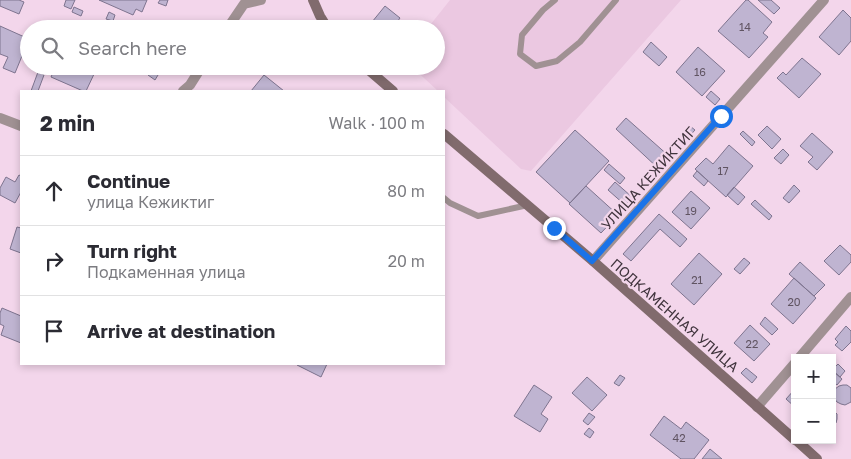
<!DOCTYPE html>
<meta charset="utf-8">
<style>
body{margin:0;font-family:"Golos Text",sans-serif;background:#f2f2f3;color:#2b2b33}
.controls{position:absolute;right:15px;bottom:15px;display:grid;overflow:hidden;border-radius:0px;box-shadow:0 2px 8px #0003}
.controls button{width:45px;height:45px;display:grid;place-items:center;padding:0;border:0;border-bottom:1px solid #e1e1e2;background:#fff;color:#2b2b33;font:25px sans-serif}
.stop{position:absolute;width:15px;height:15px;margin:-11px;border:4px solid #1a73e8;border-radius:50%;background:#fff}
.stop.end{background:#1a73e8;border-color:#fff;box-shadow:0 1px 5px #0008}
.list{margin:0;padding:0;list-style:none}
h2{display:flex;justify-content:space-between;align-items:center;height:65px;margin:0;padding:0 20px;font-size:21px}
h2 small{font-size:16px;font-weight:400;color:#7c7c81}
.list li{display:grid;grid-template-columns:32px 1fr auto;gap:15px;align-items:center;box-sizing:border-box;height:70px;padding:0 20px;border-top:1px solid #e1e1e2}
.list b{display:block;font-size:19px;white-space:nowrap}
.list p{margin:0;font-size:16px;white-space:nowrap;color:#7c7c81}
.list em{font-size:16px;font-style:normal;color:#7c7c81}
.icon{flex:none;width:28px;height:28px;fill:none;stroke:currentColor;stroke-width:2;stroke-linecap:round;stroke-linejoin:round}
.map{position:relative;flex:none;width:851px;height:459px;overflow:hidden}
.search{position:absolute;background:#fff;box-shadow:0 2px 8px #0003;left:20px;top:20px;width:425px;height:55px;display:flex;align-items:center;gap:12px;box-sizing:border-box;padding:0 18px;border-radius:28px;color:#7c7c81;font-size:19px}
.panel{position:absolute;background:#fff;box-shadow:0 2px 8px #0003;left:20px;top:90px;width:425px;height:275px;border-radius:0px}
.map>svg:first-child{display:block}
</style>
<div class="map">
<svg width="851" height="459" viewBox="0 0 851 459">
<rect width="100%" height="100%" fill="#f3d6eb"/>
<path fill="#ebc8e1" d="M450 0H681L531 171 521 169 444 97V91H438L411 66H436V29H427Z"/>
<path fill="#bfb4d1" stroke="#7e748f" d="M0 0H19L24 2 19 14 0 6Z
M66 0H75L71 9 64 6Z
M99 0H147L142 12 136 9 133 15Z
M160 0H168L166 6 158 3Z
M746 0H748L772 22 763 33 768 37 749 58 718 31Z
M758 0H771L780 8 774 14Z
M385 6 400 18 392 29H380L372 22Z
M74 7 83 11 81 16 72 12Z
M843 10 851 18V41L839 55 819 37Z
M109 12 115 15 113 21 106 19Z
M0 26 29 39 15 73 3 68 8 57 0 54Z
M651 42 667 57 659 66 643 52Z
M698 47 725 71 702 96 676 72Z
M802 58 821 74 799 98 777 78 783 72 786 75Z
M37 66 47 69 46 73 36 69Z
M56 66H65L71 69 72 66H81L95 72 86 91H83L51 77Z
M153 66 161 70 155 80 148 75Z
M38 72 44 75 38 91H31Z
M264 75 284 91H251Z
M711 91 720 99 715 105 706 97Z
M626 118 670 157 659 169 616 129Z
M690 126 695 130 684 142 679 138Z
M767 126 781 139 772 149 758 135Z
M575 130 609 161 570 203 536 172Z
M743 131 755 142 752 146 740 134Z
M812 133 833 152 817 170 808 162 813 157 800 146Z
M729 145 753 166 726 197 695 169 706 158 713 164Z
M783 149 789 155 781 164 774 158Z
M609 164 625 178 620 184 604 170Z
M697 171 708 181 704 186 693 176Z
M19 175 21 176V192L15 203 0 195V188L6 177 15 182Z
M615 182 632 197 625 205 608 190Z
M794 185 800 191 789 203 783 198Z
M586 186 618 215 601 233 569 204Z
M734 187 745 197 738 205 727 195Z
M691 191 710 208 691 229 672 212Z
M755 200 772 216 769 220 751 204Z
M659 214 687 239 680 247 660 229 631 261 623 254Z
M17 227 21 228V253L10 249Z
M840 245 851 255V262L839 275 824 261Z
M699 253 722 274 694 305 671 284Z
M744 258 750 263 740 274 734 269Z
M800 262 825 285 814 296 789 274Z
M794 278 816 298 793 324 771 304Z
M2 308 21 316V343L1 335 4 326 0 324V313Z
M765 317 778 329 772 335 760 324Z
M750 325 770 344 754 361 734 343Z
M846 326 851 331V342L842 351 835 345 838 342 835 339Z
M297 364H327L321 377 297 365Z
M838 364 845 371 840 377 832 370Z
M746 368 757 377 752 383 741 373Z
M833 371 842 379 837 385 832 381Z
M620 375 625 378 619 386 614 383Z
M587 377 607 395 592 411 572 393Z
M534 385 552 397 541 414 548 419 540 432 514 416Z
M843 385H847L851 388V402L845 405 841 404 837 402 834 398V394L835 389 839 386Z
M795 389V407L786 399Z
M832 409 837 414V419L836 423 832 426Z
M589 413 595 417 588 425 583 421Z
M664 416 681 429 686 422 709 440 694 459H681L650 435Z
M589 428 594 432 590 438 584 434Z
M710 449 722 459H702Z"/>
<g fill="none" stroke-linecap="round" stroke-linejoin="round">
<path stroke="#a09193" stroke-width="6" d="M555 0 543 10 522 35 520 54 536 66 557 61 580 42 616 0
M444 198 450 203 478 216 528 205"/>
<path stroke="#a09193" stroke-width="10" d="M227 29 244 4 261 0
M183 91 190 85 202 66
M0 118 21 126
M593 261 824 0
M799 358 851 297
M757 407 795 363"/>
<path stroke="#816b6d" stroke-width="10" d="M313 0 320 16 328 29
M364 66 393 91
M444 134 593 261 795 440
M796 440 817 459"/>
</g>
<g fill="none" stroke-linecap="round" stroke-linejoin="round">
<path stroke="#1a73e8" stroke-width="6" d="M554 228 592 261 721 116"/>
</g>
<g text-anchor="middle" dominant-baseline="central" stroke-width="4.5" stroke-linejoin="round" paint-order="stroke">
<g font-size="11" fill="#605462">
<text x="745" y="26">14</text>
<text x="700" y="71">16</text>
<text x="723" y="170">17</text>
<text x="691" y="210">19</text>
<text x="697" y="279">21</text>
<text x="794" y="301">20</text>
<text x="752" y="343">22</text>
<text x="679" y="437">42</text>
</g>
<g font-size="14" fill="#40343d" stroke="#f3d6eb">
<text transform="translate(648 178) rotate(-48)">УЛИЦА КЕЖИКТИГ</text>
<text transform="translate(675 315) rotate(41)">ПОДКАМЕННАЯ УЛИЦА</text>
</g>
</g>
</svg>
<div class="controls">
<button>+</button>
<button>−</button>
</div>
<div class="stop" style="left:721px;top:116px"></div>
<div class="stop end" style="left:554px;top:228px"></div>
<div class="search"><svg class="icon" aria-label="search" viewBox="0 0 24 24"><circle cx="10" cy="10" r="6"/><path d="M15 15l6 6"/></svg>Search here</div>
<section class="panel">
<h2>2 min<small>Walk · 100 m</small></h2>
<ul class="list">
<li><svg class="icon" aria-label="ahead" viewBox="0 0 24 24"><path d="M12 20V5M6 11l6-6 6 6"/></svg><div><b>Continue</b><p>улица Кежиктиг</p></div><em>80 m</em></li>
<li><svg class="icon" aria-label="right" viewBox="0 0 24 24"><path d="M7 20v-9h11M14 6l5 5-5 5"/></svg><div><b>Turn right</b><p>Подкаменная улица</p></div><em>20 m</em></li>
<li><svg class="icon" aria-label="arrive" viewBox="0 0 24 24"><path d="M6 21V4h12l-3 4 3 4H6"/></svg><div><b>Arrive at destination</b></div></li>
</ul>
</section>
</div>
